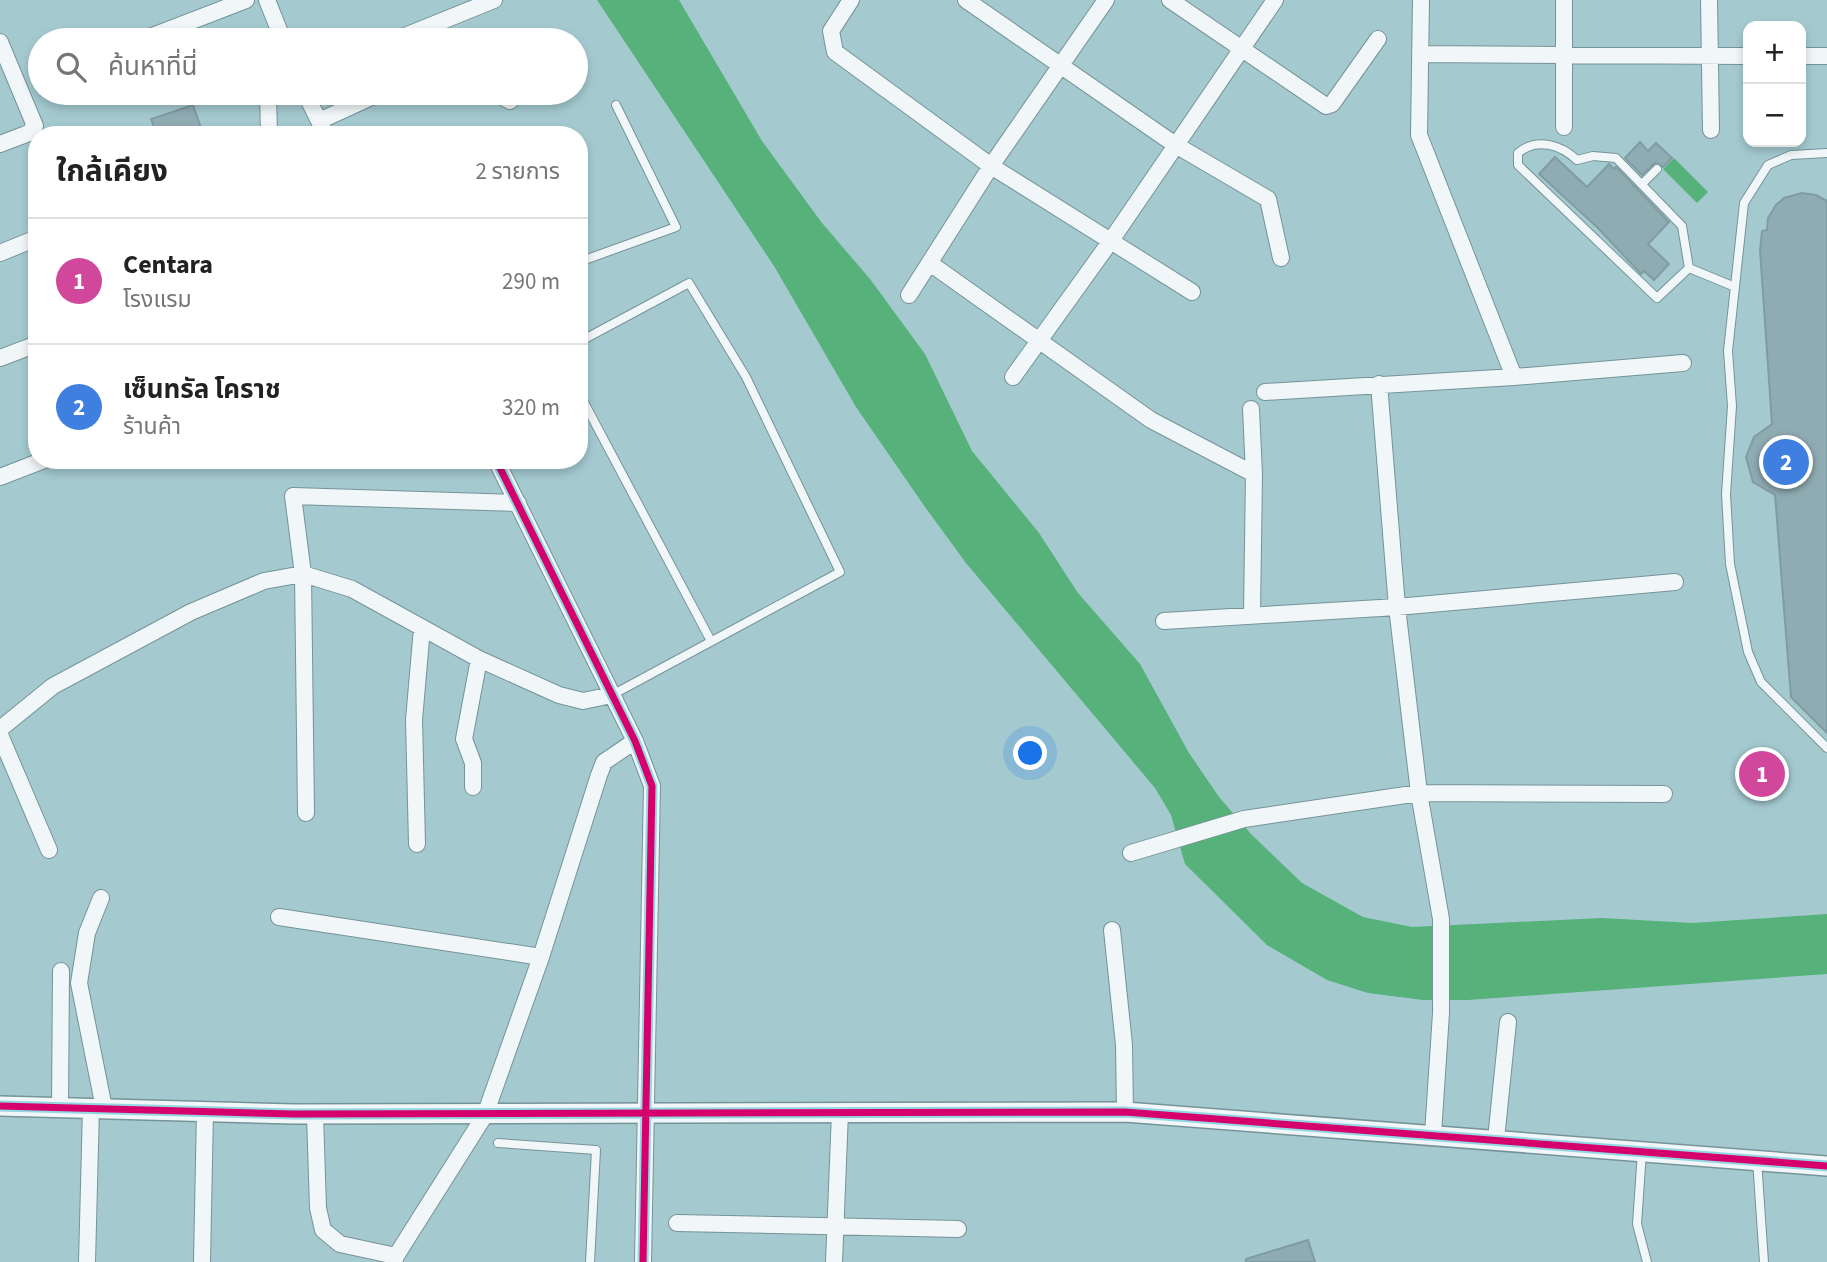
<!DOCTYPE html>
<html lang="th">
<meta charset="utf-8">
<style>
body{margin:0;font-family:"Source Sans 3","Noto Sans Thai",sans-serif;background:#f6f6f6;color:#222}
.controls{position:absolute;right:21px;top:21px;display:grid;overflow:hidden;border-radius:14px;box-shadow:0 4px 10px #0003}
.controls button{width:63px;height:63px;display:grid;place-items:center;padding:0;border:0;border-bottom:2px solid #e0e0e0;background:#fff;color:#222;font:35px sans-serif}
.you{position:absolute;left:1031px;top:754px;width:24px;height:24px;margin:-18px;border:5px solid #fff;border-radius:50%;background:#1a73e8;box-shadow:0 0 0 10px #1a73e833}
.badge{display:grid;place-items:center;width:46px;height:46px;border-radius:50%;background:#0f766e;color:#fff;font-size:23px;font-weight:700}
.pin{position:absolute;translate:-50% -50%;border:4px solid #fff;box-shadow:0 2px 7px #0006}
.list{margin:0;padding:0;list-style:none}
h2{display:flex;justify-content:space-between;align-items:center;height:91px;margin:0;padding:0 28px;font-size:30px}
h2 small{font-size:23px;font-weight:400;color:#767676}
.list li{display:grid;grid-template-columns:46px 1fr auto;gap:21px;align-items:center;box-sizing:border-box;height:126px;padding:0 28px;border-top:2px solid #e0e0e0}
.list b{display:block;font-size:26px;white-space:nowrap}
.list p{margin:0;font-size:23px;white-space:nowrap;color:#767676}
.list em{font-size:23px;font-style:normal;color:#767676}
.icon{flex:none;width:38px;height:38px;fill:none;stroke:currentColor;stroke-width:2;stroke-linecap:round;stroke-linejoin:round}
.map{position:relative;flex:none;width:1827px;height:1262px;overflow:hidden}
.search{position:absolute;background:#fff;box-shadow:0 4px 10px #0003;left:28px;top:28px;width:560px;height:77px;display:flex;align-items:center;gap:18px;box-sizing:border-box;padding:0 24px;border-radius:38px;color:#767676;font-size:26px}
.panel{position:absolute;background:#fff;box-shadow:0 4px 10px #0003;left:28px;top:126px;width:560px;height:343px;border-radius:28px}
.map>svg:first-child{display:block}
</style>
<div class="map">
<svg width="1827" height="1262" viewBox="0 0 1827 1262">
<rect width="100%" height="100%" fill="#a4cad0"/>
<path fill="#56b17a" d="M597 0H679L762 141 822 223 870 279 925 354 972 451 1039 533 1078 593 1140 664 1189 753 1219 797 1250 833 1302 883 1363 917 1412 927 1602 918 1692 923 1827 914V974L1468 1000H1423L1368 993 1327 980 1267 945 1185 864 1171 815 1155 788 966 563 925 507 856 407 774 266Z
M1674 158 1708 192 1697 203 1663 169Z"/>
<path fill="#90acb3" stroke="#809ca3" stroke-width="2" d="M193 105 201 128 182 135H157L151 119Z
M1640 142 1648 151 1656 143 1672 158 1663 167 1655 163 1642 175 1625 158Z
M1555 157 1587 187 1609 164 1614 169 1616 167 1669 222 1648 244 1669 264 1654 280 1644 271 1641 274 1598 228 1539 174Z
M1802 193 1816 195 1827 201V733L1791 697 1775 495 1753 482 1746 457 1754 437 1772 424 1760 250 1762 231 1767 230 1768 218 1776 205 1784 198Z
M1308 1240 1315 1262H1246V1259Z"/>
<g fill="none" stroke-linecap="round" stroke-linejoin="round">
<g stroke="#759398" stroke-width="10">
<path id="service" d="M1827 153 1791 155 1768 165 1744 203 1728 351 1732 406 1726 494 1730 564 1748 652 1761 682 1827 748
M1642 184 1657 169
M579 262 676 227 616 105
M1689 268 1682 226 1616 158 1593 156 1577 160C1561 145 1537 137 1518 153V165L1657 298 1689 268 1735 287
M579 342 689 283 746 377 840 572 612 695
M579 393 711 641
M498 1143 596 1150 590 1262
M1642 1152 1637 1224 1647 1262
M1757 1160 1764 1262"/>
</g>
<g stroke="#759398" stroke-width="18">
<path id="minor" d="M267 0 283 40
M851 0 831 31 835 52 991 166 1192 292
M966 0 1174 144 1268 199 1281 258
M1170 0 1326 106 1332 104 1378 39
M1421 0 1419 135 1514 377
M1564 0V127
M1709 0 1711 130
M142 40 246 0
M395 40 494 0
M0 42 35 126 29 133 0 144
M1420 54 1748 56
M1801 56H1827
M268 93 269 135
M305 93 326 135
M496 93 510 101
M319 121 380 93
M0 253 37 238
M931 264 1151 420 1254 474
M909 295 991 166 1106 0
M0 358 37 344
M1013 377 1110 242 1275 0
M1379 384 1397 607 1419 793 1441 919V1013L1433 1134
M1265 392 1514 377 1683 363
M1251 409 1254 474 1252 614
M496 460 635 741 652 786 643 1262
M0 477 44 460
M1164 621 1397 607 1675 582
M0 729 53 686 191 612 264 581 303 574 352 589 479 659 559 695 583 701 612 695
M0 735 49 850
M473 787V763L464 739 479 659
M306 813 303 574 293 496 518 503
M417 844 414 720 422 628
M1131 853 1244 819 1419 793 1664 794
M101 898 87 933 79 983 104 1108
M279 917 541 957
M1112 930 1124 1045 1125 1112
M60 1107 61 971
M315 1114 318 1208 323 1230 340 1244 396 1256 394 1262
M1496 1139 1508 1022
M677 1223 958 1229
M396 1256 485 1115 541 957 599 775 604 762 635 741
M87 1262 91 1108
M202 1262 205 1111
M834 1262 840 1112"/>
</g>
<g stroke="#759398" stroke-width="22">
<path id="tertiary" d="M0 1106 294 1114 1125 1112 1827 1166"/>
</g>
<use href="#service" stroke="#f1f7f8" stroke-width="8"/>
<use href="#minor" stroke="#f1f7f8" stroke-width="16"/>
<use href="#tertiary" stroke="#f1f7f8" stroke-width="19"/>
<g stroke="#92d7e2" stroke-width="11">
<path id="cycleway" d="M496 460 635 741 652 786 643 1262
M0 1106 294 1114 1125 1112 1827 1166"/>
</g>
<use href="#cycleway" stroke="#d6006c" stroke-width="7"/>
</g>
</svg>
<div class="controls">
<button>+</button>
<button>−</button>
</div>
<div class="you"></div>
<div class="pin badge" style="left:1762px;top:774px;background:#d1479c">1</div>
<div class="pin badge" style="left:1786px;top:462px;background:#3f7fe0">2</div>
<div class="search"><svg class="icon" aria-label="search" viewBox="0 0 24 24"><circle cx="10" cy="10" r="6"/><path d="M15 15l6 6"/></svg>ค้นหาที่นี่</div>
<section class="panel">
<h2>ใกล้เคียง<small>2 รายการ</small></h2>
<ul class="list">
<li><span class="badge" style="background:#d1479c">1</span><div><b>Centara</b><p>โรงแรม</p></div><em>290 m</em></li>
<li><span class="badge" style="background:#3f7fe0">2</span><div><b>เซ็นทรัล โคราช</b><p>ร้านค้า</p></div><em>320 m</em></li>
</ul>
</section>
</div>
